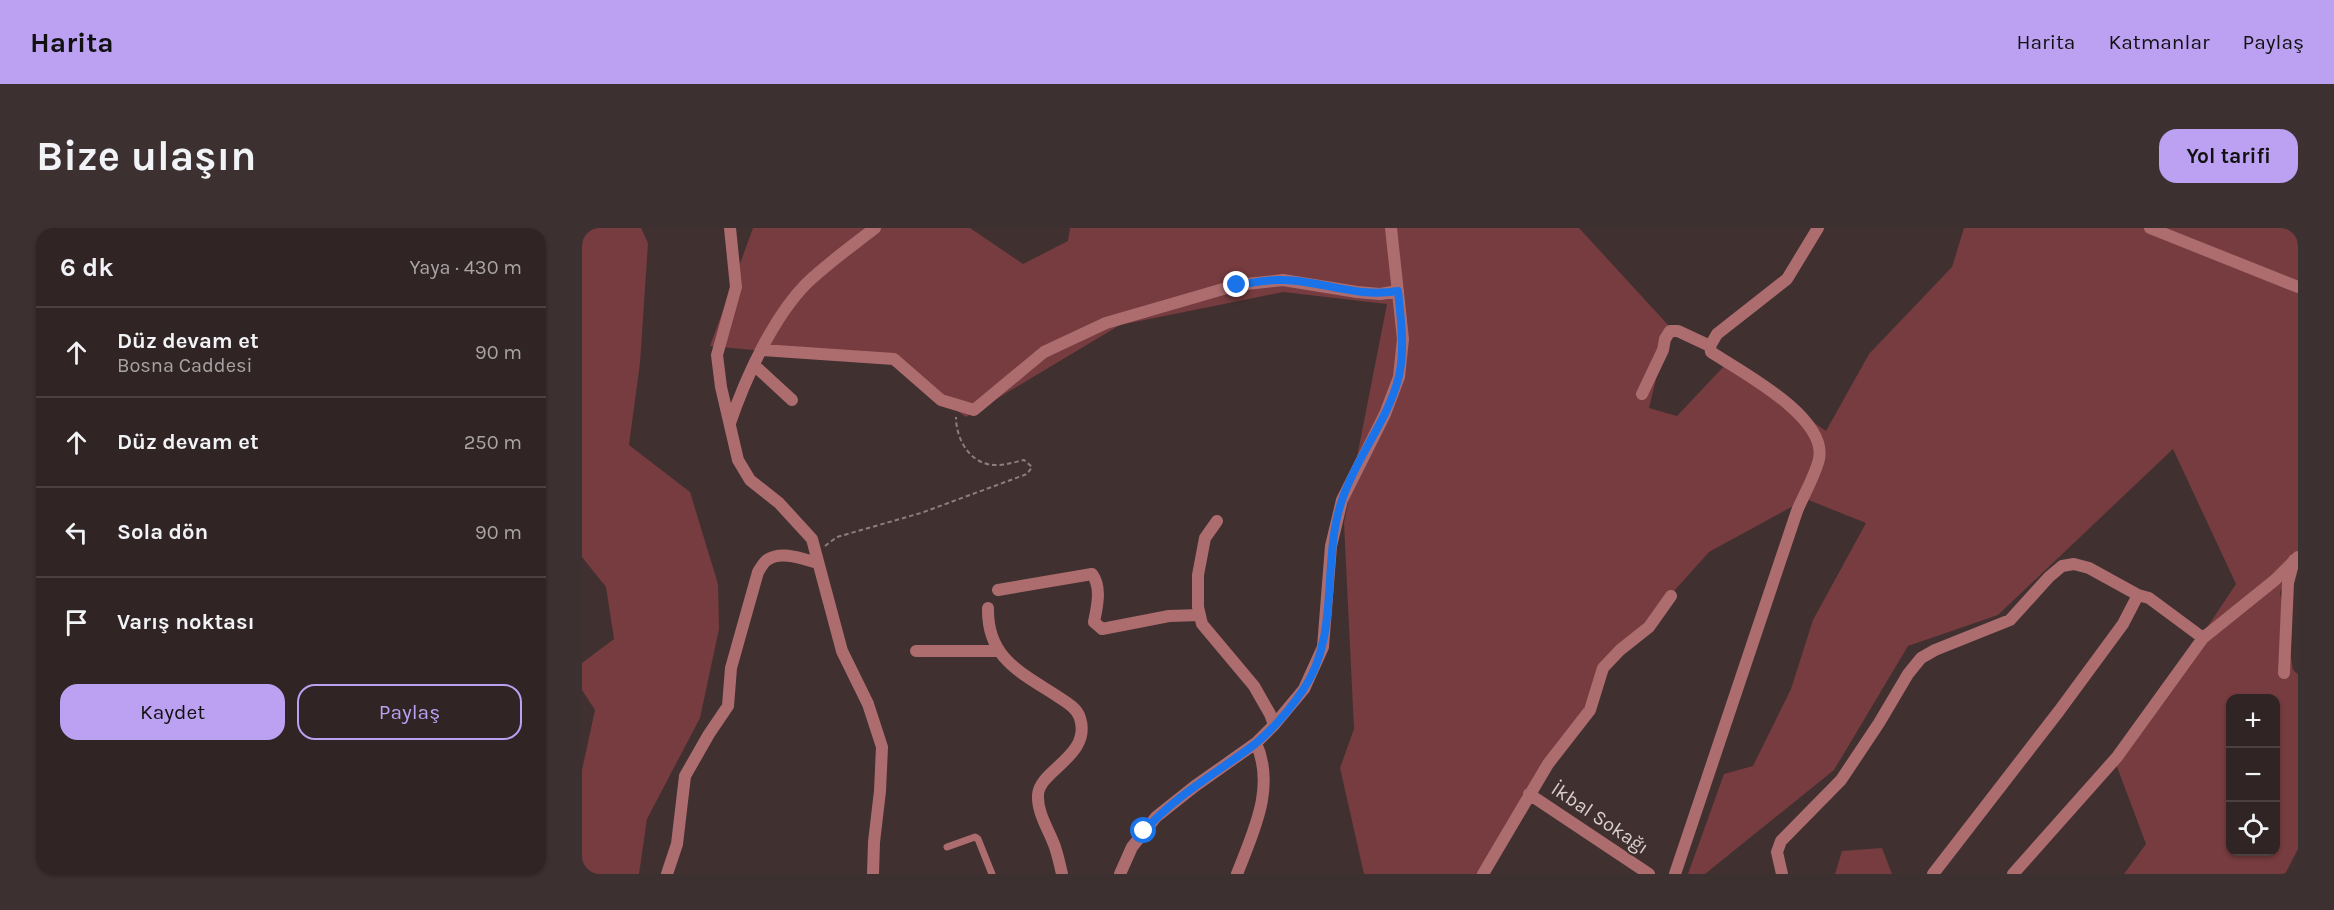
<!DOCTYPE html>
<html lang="tr">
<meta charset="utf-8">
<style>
body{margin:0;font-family:Karla,sans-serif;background:#3d3031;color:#f1f3f6}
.controls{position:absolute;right:18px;bottom:18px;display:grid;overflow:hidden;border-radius:12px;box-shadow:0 2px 4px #0004}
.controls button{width:54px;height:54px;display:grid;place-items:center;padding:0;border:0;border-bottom:2px solid #4c4141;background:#312424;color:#f1f3f6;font:30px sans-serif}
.stop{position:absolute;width:18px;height:18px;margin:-14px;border:4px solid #1a73e8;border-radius:50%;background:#fff}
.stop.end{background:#1a73e8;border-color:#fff;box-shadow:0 2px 6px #0008}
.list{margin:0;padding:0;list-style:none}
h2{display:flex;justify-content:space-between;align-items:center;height:78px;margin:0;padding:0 24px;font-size:26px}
h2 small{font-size:20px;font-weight:400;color:#a8a4a6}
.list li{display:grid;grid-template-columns:39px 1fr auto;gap:18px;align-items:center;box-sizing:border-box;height:90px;padding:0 24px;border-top:2px solid #4c4141}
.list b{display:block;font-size:22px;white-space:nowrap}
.list p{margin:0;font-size:20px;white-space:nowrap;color:#a8a4a6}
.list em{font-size:20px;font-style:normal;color:#a8a4a6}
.actions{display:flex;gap:12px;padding:18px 24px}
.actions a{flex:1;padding:14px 0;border:2px solid #bca0f2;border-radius:18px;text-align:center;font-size:21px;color:#bca0f2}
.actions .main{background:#bca0f2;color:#111}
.icon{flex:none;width:33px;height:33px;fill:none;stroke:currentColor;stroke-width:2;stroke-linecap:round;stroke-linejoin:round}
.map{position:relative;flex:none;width:1716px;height:646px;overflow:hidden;border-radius:18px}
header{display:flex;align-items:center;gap:36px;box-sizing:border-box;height:84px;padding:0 30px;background:#bca0f2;color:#111}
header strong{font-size:28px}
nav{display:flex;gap:33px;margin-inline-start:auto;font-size:21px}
.intro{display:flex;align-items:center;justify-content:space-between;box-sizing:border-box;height:144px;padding:0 36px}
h1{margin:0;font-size:42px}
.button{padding:15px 27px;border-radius:18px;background:#bca0f2;color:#111;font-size:21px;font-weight:700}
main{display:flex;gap:36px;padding:0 36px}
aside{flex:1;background:#312424;border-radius:18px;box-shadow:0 2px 4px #0004}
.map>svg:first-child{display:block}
</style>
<header>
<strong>Harita</strong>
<nav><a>Harita</a><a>Katmanlar</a><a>Paylaş</a></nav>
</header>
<div class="intro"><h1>Bize ulaşın</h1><a class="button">Yol tarifi</a></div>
<main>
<aside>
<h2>6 dk<small>Yaya · 430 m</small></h2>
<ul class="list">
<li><svg class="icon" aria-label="ahead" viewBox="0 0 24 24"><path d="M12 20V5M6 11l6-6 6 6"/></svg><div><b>Düz devam et</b><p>Bosna Caddesi</p></div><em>90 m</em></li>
<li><svg class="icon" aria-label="ahead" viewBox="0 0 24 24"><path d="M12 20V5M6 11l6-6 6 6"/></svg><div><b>Düz devam et</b></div><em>250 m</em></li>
<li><svg class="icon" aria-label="left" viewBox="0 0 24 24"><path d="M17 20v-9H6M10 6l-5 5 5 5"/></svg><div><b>Sola dön</b></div><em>90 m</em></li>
<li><svg class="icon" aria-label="arrive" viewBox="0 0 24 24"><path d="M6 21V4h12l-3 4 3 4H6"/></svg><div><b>Varış noktası</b></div></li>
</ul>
<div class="actions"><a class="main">Kaydet</a><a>Paylaş</a></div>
</aside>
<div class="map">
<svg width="1716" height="646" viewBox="0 0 1716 646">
<rect width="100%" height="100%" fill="#413030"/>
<path fill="#763c3f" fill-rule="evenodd" d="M0 0H59L66 15 58 135 47 217 108 264 136 356 137 401 118 490 65 591 57 646H1L0 633V542L13 482 0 462V435L32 411 24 359 0 329Z
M171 0H388L441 36 486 13 488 0H997L1087 98 1067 180 1095 188 1146 134 1244 203 1287 126 1370 39 1382 0H1716V331L1698 364 1711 442 1716 446V621L1703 646H1542L1564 616 1534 536 1654 356 1591 221 1416 387 1326 418 1252 542 1123 646H1106L1142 546 1171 538 1209 461 1231 392 1284 295 1224 271 1127 324 1033 429 902 646H782L758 540 772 501 762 295 805 76 701 64 538 97 384 189 305 134 128 118ZM1648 470H1694V624H1648Z
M1300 620 1310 646H1253L1260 623Z"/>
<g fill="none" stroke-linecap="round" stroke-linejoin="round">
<path stroke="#8c7e7e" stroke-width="2" stroke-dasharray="4.5 3" stroke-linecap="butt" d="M243 318 255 309 339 285 445 246 450 239 442 232C433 234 424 237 415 237 389 238 374 212 374 189"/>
<path stroke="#ad6d6f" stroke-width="7" d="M365 619 393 609 396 611 410 646"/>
<path stroke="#ad6d6f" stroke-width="12" d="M148 0 154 59 135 127 139 159 156 232 168 252 197 275 230 311 260 423 286 476 300 519 298 563 292 614 291 646
M1568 0 1716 59
M180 122 312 131 359 172 392 182 462 124 524 95 655 57 701 52 775 64 798 66 816 63
M172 137 210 172
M1060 166 1081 122 1083 111 1088 103H1096L1128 118
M148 195C164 149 191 89 225 55 246 35 270 18 293 0
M635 293 623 310 616 347V379L620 396 672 458 688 486 692 497
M416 362 510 346C520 359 515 379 512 394L520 401 587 388 618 387
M406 380C405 430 438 444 475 468 484 474 495 480 498 490 510 528 457 542 456 567 455 585 467 602 473 619 476 628 478 637 480 646
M334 423H416
M1702 445 1706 355 1712 332
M947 566 1067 646
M85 646 95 616 103 548 127 506 146 478 149 440 176 344C178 341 181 335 185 332 199 322 221 331 236 335
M538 646 550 619 574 589 613 558 674 515 692 497 722 461 741 419 749 318 760 272 803 186 817 149 821 111 809 0
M655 646C671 604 694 560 674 515
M901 646 966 536 1008 482 1021 440 1038 422 1067 399 1089 368
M1093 646 1215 283C1222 266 1233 248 1237 231 1246 189 1158 143 1129 124L1128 118 1135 106 1205 51 1236 0
M1200 646 1195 624 1199 613 1259 552 1297 495 1326 446 1339 430 1353 422 1428 392 1467 349 1480 338 1492 336 1507 340 1556 367 1567 370 1621 410
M1351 646 1477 483 1541 396 1556 367
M1431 646 1535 529 1621 410 1693 352 1716 329"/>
</g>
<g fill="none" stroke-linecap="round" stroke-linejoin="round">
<path stroke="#1a73e8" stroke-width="8" d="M562 603C594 567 635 545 673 516 690 502 708 481 721 462 759 407 739 333 760 272 774 229 806 193 817 148 823 120 819 92 816 63 773 70 742 53 701 52 687 51 670 55 655 57"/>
</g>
<g text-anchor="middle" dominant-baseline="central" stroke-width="4.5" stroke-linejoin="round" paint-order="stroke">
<g font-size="20" fill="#dacfcf" stroke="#413030">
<text transform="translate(1018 590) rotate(34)">İkbal Sokağı</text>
</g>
</g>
</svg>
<div class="controls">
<button>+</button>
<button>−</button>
<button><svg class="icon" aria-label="locate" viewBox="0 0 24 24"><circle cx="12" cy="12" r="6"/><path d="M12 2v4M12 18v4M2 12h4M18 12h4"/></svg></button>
</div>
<div class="stop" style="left:562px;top:603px"></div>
<div class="stop end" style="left:655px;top:57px"></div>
</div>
</main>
